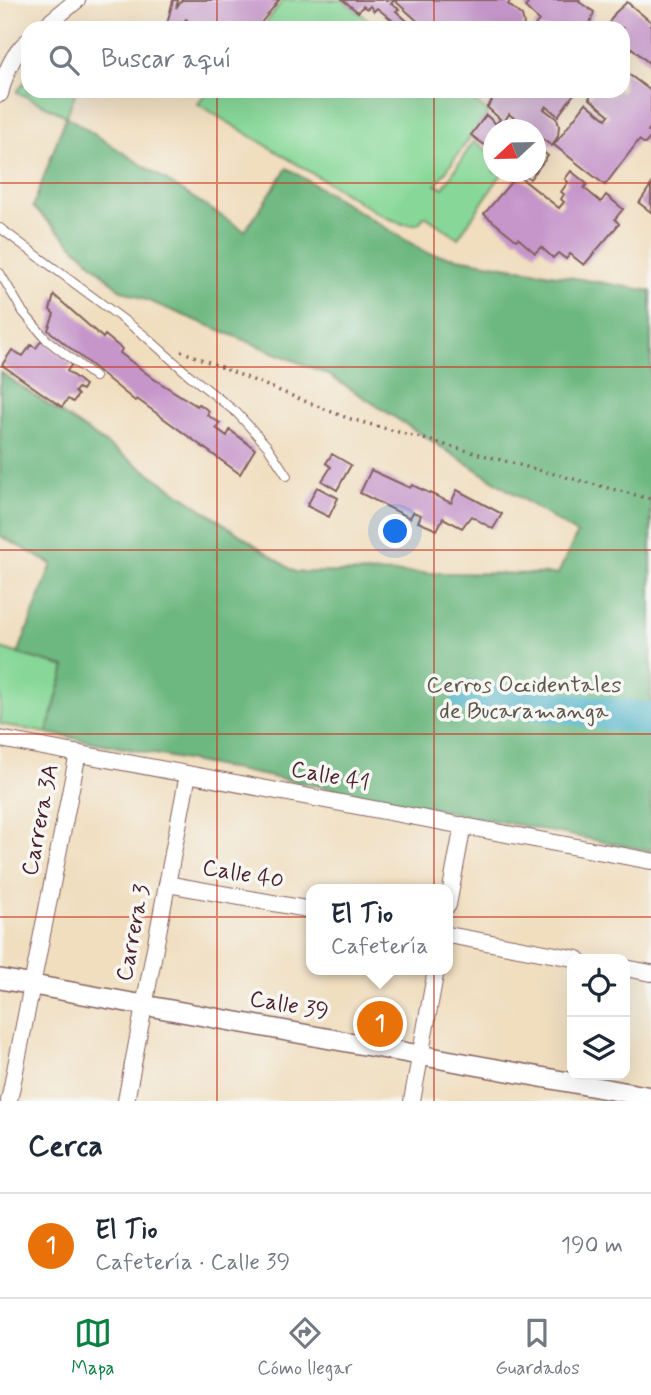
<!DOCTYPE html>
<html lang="es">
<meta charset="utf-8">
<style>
body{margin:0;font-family:Mynerve,sans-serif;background:#f2f2f3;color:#1f2937}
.controls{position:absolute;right:21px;bottom:21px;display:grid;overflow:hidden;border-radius:14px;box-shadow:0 7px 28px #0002}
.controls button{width:63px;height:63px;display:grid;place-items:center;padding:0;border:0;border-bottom:2px solid #e0e1e3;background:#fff;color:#1f2937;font:35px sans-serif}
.compass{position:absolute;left:483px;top:119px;width:63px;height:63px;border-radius:50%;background:#fff;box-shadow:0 7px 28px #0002;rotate:248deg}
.you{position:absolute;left:396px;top:532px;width:24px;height:24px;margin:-18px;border:5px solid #fff;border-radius:50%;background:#1a73e8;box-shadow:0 0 0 10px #1a73e833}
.badge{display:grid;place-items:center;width:46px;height:46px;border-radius:50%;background:#0b8043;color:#fff;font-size:23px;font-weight:700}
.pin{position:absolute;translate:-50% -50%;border:4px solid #fff;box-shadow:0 2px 7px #0006}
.popup{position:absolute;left:306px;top:884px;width:147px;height:91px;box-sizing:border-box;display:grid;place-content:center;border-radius:14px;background:#fff;filter:drop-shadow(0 2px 5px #0005);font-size:23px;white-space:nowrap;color:#747a83}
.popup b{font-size:26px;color:#1f2937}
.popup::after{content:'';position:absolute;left:50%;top:100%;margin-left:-14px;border:14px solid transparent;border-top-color:#fff}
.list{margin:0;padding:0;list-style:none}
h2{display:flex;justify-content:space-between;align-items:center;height:91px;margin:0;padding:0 28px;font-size:30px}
h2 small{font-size:23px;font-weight:400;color:#747a83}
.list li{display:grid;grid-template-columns:46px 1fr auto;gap:21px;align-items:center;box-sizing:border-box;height:105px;padding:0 28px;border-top:2px solid #e0e1e3}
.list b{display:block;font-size:26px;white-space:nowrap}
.list p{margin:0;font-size:23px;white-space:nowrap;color:#747a83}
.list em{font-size:23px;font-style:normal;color:#747a83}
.icon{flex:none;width:38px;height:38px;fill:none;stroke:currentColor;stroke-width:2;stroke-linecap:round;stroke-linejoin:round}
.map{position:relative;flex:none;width:651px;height:1101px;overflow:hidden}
.search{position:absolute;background:#fff;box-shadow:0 7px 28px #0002;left:21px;right:21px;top:21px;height:77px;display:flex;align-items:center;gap:18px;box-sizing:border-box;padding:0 24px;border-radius:21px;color:#747a83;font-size:26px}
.sheet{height:196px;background:#fff}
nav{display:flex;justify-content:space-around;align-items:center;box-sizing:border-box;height:98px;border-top:2px solid #e0e1e3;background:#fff;font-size:19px;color:#747a83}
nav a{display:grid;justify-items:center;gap:4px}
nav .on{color:#0b8043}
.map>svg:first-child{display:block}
</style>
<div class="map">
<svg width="651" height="1101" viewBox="0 0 651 1101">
<rect width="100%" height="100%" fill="#f6f6f2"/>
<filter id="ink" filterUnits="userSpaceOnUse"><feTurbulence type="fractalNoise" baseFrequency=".0143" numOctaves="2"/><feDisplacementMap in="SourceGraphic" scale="14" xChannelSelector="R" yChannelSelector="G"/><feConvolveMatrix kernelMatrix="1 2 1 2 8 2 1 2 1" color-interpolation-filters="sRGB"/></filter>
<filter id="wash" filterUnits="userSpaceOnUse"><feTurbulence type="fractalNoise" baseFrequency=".00686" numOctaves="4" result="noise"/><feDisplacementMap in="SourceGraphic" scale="28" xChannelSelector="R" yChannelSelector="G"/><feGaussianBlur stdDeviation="1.57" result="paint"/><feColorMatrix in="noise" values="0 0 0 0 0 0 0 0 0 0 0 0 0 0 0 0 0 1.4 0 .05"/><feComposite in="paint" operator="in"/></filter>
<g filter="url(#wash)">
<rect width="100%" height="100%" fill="#f0debf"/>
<path fill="#87d898" stroke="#687c62" stroke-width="2" d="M283 0H343L379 28H262Z
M28 77V91H76L66 116 17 92Z
M207 91H461L488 112 436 185 443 188 474 141 493 155 494 172H503L458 238 425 216 418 224H403L383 216 198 104Z
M0 648 65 667 47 733 0 724Z"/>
<path fill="#6db880" stroke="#5c6c56" stroke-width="2" d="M66 116 245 231 287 168 427 253 651 291V851L47 733 65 667 18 654 52 564 0 536V372L295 572 558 574 577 534 327 374 119 289 33 207Z"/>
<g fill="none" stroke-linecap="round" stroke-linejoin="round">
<path stroke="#49b1c8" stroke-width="32" d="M467 696 651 719"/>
</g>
<g id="blocks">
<path fill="#c696ca" d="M173 0H178L176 8 182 0H279L257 28H195L186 19 179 28H166Z
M343 0H394L391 4 399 9 396 11 415 28H402L377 8 374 11 370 6 367 9 363 6 358 12Z
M394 0H511L508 4 522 16 524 24 522 28H421L423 26Z
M523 0H580L579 2 594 12 590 23 596 25 597 28H533L539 20 525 7 528 4Z
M627 2 651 22V65L623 40V28H609L607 26 615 13Z
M623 70 651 91V127L648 131 651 133V137L645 144 639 140 605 185 554 145 586 103 606 119 609 115 589 98 594 91H623Z
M495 91H576L558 116 546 106 544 109 557 119 559 126 558 136 552 146 542 139 541 143 536 139V130H529L509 114 504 122 514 130H494V152L471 135 486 115 496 124 500 119 487 107 492 101 489 98Z
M536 146 548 156 530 179 520 172H536Z
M571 171 587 184 584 188 601 202 606 195 623 209 615 219 619 224 584 265 570 254 566 259 558 253 553 258 541 247 535 253 518 238 516 240 484 214 517 175 559 208 564 202 561 199 564 194 561 192 568 182 565 179Z
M651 185V212L639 203Z
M54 295 103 338 105 335 122 349 120 353 154 379 197 406 199 404 209 411 207 415 220 423 216 428 227 436 230 430 255 449 240 474 137 399 135 401 48 330 54 314 50 310Z
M42 340 72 364 67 371 85 385 82 390 78 388 75 392 78 395 73 402 68 399 62 407 2 365 12 350 23 356 31 345 36 348Z
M332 454 351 465 337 490 322 481 331 467 326 463Z
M371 470 410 488 412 485 451 503 457 490 502 514 493 529 471 516 462 528 443 518 437 530 418 522 421 515 413 512 410 518 360 493Z
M317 487 338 498 329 517 307 506Z"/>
</g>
</g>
<g filter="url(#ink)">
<use href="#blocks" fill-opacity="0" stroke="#84625f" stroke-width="2"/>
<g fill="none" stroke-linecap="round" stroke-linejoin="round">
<g stroke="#84625f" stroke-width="10">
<path id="service" d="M0 228 144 335 188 374 237 413 268 447 287 476
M0 273 23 312 47 340 95 377"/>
</g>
<g stroke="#84625f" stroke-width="18">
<path id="minor" d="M43 28 77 0
M0 94C5 74 12 54 28 41
M0 739 651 861
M167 884 312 910
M448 905 463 825
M448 935 578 959
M625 968 651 973
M9 1101 78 753
M126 1101 188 774
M412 1101 436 970"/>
</g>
<g stroke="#84625f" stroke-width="22">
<path id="tertiary" d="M0 979 651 1097"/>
</g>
<path stroke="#84625f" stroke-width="3.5" stroke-dasharray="2 5" stroke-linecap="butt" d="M181 351 347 418 523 466 651 499"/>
<use href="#service" stroke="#fff" stroke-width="8"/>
<use href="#minor" stroke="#fff" stroke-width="16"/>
<use href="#tertiary" stroke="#fff" stroke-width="19"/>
</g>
</g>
<path fill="none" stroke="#c8321e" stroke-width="2" stroke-opacity="0.55" d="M217 0V28M434 0V28M217 91V1101M434 91V1101M0 183H651M0 367H651M0 550H651M0 734H651M0 917H651"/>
<g text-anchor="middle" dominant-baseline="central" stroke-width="7" stroke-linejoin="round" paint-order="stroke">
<g font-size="23" fill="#5c564c" stroke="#f6f6f2">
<text x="524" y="686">Cerros Occidentales<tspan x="524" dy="26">de Bucaramanga</tspan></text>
</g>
<g font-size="23" fill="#4a1f2b" stroke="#f6f6f2">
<text transform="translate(330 777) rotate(11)">Calle 41</text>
<text transform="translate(41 820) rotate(-79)">Carrera 3A</text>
<text transform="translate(243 875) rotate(10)">Calle 40</text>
<text transform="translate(134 933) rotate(-79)">Carrera 3</text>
<text transform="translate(289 1006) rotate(10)">Calle 39</text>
</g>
</g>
</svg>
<div class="controls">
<button><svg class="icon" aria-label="locate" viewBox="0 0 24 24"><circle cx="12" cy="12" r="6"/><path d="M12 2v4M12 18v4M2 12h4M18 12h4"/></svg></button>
<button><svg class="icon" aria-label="layers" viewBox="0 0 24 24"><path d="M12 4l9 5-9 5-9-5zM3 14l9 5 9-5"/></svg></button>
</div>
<svg class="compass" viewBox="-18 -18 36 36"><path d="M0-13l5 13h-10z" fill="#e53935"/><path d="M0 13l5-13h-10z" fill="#747a83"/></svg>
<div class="you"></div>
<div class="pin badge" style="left:380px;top:1024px;background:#e8710a">1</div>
<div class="popup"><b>El Tio</b>Cafetería</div>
<div class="search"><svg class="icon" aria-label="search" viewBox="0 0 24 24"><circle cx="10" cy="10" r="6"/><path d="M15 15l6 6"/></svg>Buscar aquí</div>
</div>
<section class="sheet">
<h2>Cerca<small></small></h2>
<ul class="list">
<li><span class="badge" style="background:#e8710a">1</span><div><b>El Tio</b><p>Cafetería · Calle 39</p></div><em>190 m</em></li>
</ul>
</section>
<nav>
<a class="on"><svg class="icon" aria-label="map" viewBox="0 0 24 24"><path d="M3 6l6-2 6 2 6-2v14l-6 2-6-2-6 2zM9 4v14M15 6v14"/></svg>Mapa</a>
<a><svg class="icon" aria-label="directions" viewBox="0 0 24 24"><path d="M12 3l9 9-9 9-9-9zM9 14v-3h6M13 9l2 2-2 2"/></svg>Cómo llegar</a>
<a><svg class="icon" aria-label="saved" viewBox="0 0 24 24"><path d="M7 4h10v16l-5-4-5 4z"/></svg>Guardados</a>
</nav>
